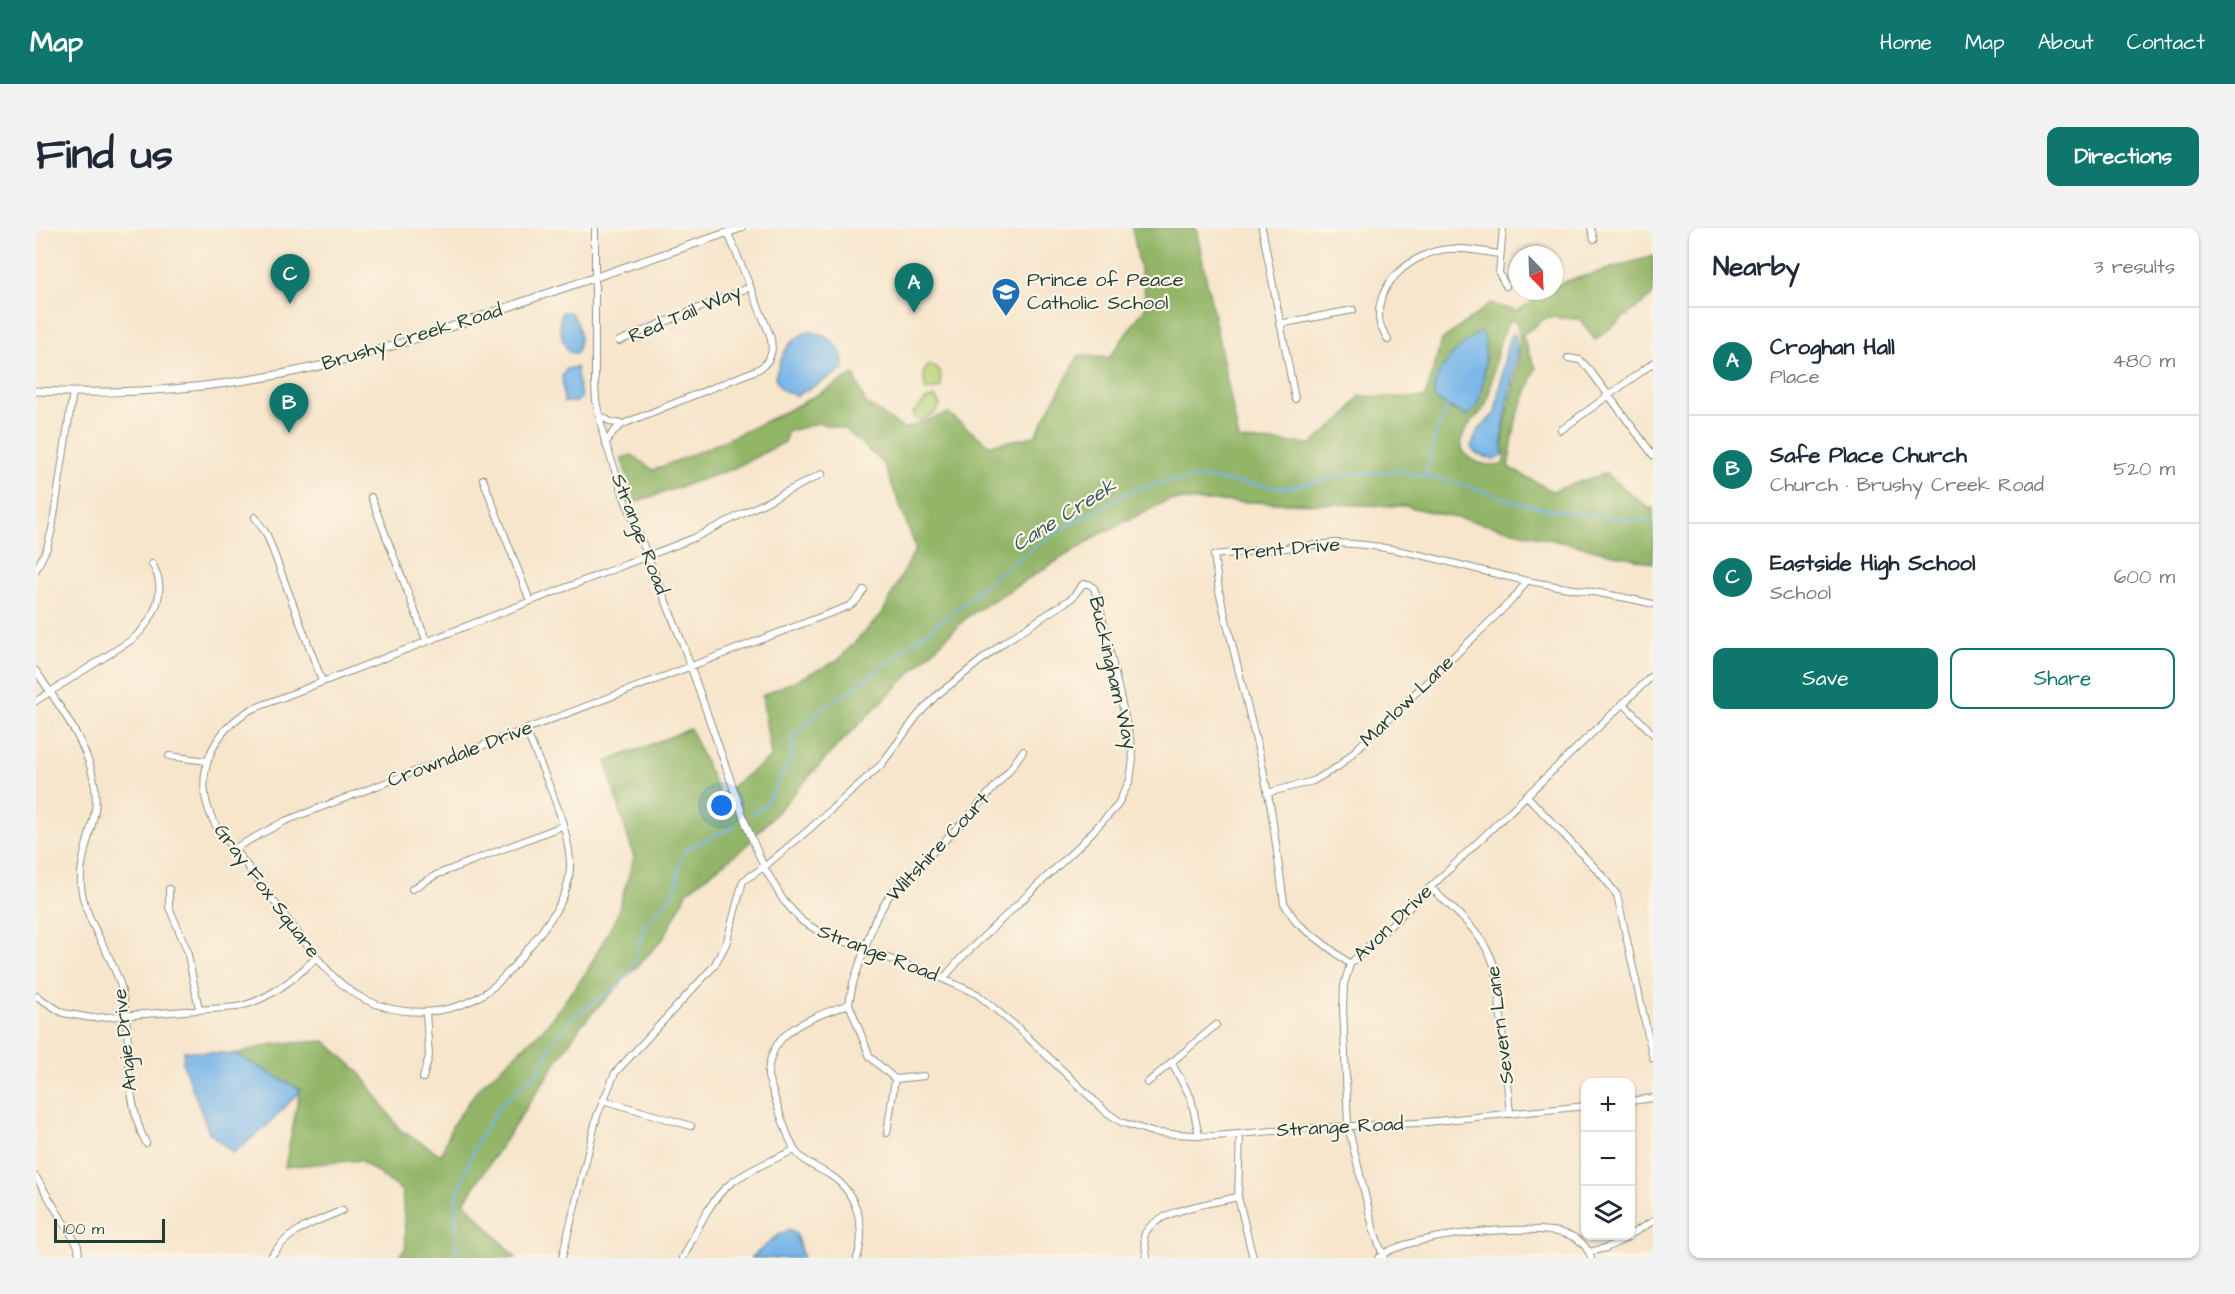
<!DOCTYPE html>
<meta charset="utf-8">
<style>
body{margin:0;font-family:"Architects Daughter",sans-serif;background:#f2f2f3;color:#1f2937}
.controls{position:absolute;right:18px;bottom:18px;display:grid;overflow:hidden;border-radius:12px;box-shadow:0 2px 4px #0004}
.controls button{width:54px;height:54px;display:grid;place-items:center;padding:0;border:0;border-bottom:2px solid #e0e1e3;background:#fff;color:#1f2937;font:30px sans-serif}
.compass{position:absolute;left:1473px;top:18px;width:54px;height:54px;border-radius:50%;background:#fff;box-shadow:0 2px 4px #0004;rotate:157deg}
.scale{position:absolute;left:18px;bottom:15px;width:111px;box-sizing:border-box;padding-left:6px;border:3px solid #1f3d34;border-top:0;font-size:16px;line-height:21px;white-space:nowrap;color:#1f3d34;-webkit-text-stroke:4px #fcf5e5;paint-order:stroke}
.you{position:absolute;left:686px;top:578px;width:21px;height:21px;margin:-15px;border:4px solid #fff;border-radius:50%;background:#1a73e8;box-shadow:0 0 0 9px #1a73e833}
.badge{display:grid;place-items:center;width:39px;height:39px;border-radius:50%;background:#0f766e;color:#fff;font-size:20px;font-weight:700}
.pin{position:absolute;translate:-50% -50px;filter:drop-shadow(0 2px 3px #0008)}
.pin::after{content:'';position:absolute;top:32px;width:21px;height:18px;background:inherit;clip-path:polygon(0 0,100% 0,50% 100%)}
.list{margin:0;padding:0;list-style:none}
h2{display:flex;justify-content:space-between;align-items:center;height:78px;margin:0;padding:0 24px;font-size:26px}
h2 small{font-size:20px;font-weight:400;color:#747a83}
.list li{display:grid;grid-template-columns:39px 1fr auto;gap:18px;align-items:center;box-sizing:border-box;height:108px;padding:0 24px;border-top:2px solid #e0e1e3}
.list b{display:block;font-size:22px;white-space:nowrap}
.list p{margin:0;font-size:20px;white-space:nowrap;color:#747a83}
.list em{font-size:20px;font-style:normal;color:#747a83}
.actions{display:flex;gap:12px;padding:18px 24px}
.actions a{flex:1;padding:14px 0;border:2px solid #0f766e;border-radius:12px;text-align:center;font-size:21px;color:#0f766e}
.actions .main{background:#0f766e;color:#fff}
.icon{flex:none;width:33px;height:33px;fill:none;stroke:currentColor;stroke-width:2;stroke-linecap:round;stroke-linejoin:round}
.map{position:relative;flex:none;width:1617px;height:1030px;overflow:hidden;border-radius:12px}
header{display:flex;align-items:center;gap:36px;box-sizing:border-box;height:84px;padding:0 30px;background:#0f766e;color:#fff}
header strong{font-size:28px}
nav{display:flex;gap:33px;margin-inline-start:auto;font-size:21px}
.intro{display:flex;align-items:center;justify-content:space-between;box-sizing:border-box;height:144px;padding:0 36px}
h1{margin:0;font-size:42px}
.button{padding:15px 27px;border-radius:12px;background:#0f766e;color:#fff;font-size:21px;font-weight:700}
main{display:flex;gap:36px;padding:0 36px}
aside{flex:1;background:#fff;border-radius:12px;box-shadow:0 2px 4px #0004}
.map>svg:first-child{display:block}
</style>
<header>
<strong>Map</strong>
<nav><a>Home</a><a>Map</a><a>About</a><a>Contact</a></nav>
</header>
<div class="intro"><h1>Find us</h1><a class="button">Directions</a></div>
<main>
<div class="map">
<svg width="1617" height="1030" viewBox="0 0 1617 1030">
<rect width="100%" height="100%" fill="#fcf5e5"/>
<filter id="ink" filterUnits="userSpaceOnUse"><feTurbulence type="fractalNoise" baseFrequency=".0167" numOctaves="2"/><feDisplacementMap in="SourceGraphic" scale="12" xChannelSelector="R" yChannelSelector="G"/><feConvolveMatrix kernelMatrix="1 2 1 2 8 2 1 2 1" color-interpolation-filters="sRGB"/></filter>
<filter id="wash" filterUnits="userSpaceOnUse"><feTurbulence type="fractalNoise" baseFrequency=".008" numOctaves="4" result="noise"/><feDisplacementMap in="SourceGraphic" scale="24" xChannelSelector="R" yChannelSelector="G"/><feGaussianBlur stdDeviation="1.35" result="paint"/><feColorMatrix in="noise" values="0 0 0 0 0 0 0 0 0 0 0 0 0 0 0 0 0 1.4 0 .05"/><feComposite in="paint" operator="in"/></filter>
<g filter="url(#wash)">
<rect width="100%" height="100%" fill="#f7e5cc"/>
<path fill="#b8d378" stroke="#6c8856" stroke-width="1.5" d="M895 137C908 143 904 148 905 160L890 163C888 153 884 141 895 137Z
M899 169 904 177 899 185 884 193 878 190 877 185 890 172Z"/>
<path fill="#92b568" stroke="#58794e" stroke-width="1.5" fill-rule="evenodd" d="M1096 0H1160L1203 212 1276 216 1312 185 1323 168 1389 170 1406 112 1454 76 1481 83 1513 63H1518V60L1528 54 1617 28V67L1559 112 1544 91 1511 89 1486 107 1500 140 1480 192 1472 239 1516 263 1570 245 1612 280H1617V335L1369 278 1133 272 1064 306 932 388 800 519 710 618 652 663 627 711 545 797 428 974 480 1030H361L370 1019 366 963 324 932 249 939 264 862 199 826 237 816 289 813 325 846 364 902 405 927 417 896 442 861 509 799 550 745 580 690 598 630 570 534 654 501 684 567 735 529 726 468 801 433 846 386 880 320 848 236 809 201 782 195 751 204 749 214 696 241 600 274 585 230 596 227 617 242C687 215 754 184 818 146L829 174 868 201 912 185 953 217 999 208 1043 127 1073 130 1111 77ZM1476 91C1495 104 1470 183 1468 205 1467 214 1470 224 1469 233L1466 237C1440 240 1413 225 1432 198 1438 190 1446 185 1450 176 1459 152 1458 109 1476 91ZM1450 131 1446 159 1417 182C1395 168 1396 171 1403 146Z"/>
<path fill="#76b5e9" stroke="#4a798e" stroke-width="1.5" d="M526 84H534C544 93 547 113 540 125L533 124C525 112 522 98 526 84Z
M773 103C794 108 806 118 808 141L760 168 745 161 739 149C748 124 748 115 773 103Z
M1445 103C1454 115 1447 165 1440 179 1438 183 1434 186 1430 188L1399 171C1391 145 1427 116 1445 103Z
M1479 106 1481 123 1466 206 1467 228 1457 232 1439 225 1435 219 1441 204 1459 185 1472 113 1475 107Z
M540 139 545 170 540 174H528L526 148 531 141Z
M148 823 199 826 265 862 232 897 197 925 173 904 147 836Z
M753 1002 760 1006 767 1030H715L743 1006Z"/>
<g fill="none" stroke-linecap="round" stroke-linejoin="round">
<path stroke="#76b5e9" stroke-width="2" d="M1388 248 1392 241 1399 207 1412 179
M716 586 730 576 755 531 756 509 783 483 822 457 936 369 950 355 1003 316 1044 290 1097 262 1132 253 1167 250 1247 260 1308 247 1361 243 1419 254 1483 275 1510 281 1594 292 1617 293
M420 1030V969L438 921 452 895 463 879 483 859 503 843 516 815 535 790 580 759 595 744 609 696 639 664 643 639 650 621 700 598"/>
</g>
</g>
<g filter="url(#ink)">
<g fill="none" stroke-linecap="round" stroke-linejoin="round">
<g stroke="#8b9180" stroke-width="8">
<path id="minor" d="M559 0V156L560 173 568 210 588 269 646 414 711 599 728 639 747 672 767 694 786 705 907 751 941 766 982 800 1069 883 1085 894 1119 905 1178 908 1274 900 1381 895 1550 878
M1226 0 1259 171
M1467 0 1463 45 1470 58
M1555 0 1558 11
M1243 96 1317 82
M1352 112C1350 107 1345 101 1344 96 1336 56 1378 24 1412 21 1429 19 1447 24 1464 26
M583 113 714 59
M1532 130 1544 132 1553 141 1617 227
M563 187 575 194 586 196
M1525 202 1617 135
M570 215 577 204 587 196 723 141C736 132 738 122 734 107L692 5
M447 251 494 373
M335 269 390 412
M219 289 231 307 286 453
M0 342 11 320 16 301 37 164
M0 443C25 480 66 534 59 582 55 607 43 632 45 658 48 692 76 726 85 759 98 811 85 867 110 915
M0 473 97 411C118 392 133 362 116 336
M1587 475 1617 506
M490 502C505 540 535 599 534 640 533 669 516 689 499 712 486 728 473 746 457 759 421 788 369 791 328 771 300 757 283 732 264 708 238 674 214 639 186 607 154 562 167 510 214 482L658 310 786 246
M133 528 171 533
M1231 565 1277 553 1303 538 1436 411 1477 371 1491 353
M1490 567 1564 645 1581 667 1617 830
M197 621 249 593 813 378 820 373 828 362
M1394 659C1420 684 1455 711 1461 749L1474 886
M133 661V679L151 722 163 781
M376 661 400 647 526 598
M1314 736 1261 695 1248 675 1235 581 1227 541 1183 363 1178 327 1299 315C1358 316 1415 336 1473 349 1521 360 1570 364 1617 376
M0 768 27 785 56 790 201 779C233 772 258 751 281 729
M813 776C776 790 732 801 732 849 738 866 751 912 760 924 769 935 782 940 794 947 821 964 831 1001 821 1030
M1135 834 1155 870 1163 908
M888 848 859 851 834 829 813 776 817 755 838 694 853 668 930 591 972 544 987 523
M387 850 393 828 390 785
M1111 855 1180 797
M567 872 655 898
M1594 873 1617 870
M851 905 859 851
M1204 906 1202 969 1217 1030
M0 949 42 1018 43 1030
M1594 1007 1617 993
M1553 1024 1570 1020 1594 1008
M234 1030C252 1002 277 995 307 982
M526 1030 561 888 579 845 678 738 690 716 707 653 728 639 770 604 845 537 882 487 900 468 967 415 1036 370 1047 356H1053L1058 360 1063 376 1096 520 1097 531 1094 552 1081 578 1043 618 925 730 907 751
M647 1030C660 1005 672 973 695 955 714 941 737 932 758 922
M1111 1030 1108 1008C1117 982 1177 975 1202 969
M1342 1030C1366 1006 1498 995 1530 1006 1543 1010 1551 1017 1555 1030
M1348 1030 1338 1003 1312 898 1307 779 1308 757 1314 736 1617 447"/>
</g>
<g stroke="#8b9180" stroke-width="9">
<path id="tertiary" d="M0 163C87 167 176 161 261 143 341 126 418 98 495 71 565 47 635 23 705 0"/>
</g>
<use href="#minor" stroke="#fff" stroke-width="6"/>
<use href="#tertiary" stroke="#fff" stroke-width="7"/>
</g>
</g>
<defs>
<g id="school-pin" transform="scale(1.5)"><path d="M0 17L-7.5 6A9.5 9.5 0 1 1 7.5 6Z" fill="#1f6fb2" stroke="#fcf5e5"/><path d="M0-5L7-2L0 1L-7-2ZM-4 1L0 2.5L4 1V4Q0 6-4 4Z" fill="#fff"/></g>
</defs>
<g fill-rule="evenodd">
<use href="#school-pin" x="970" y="64"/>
</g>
<g text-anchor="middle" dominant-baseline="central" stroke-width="4.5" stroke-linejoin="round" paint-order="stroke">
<g font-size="20" fill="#1f3d34" stroke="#fcf5e5" text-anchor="start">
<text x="991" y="52">Prince of Peace<tspan x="991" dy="23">Catholic School</tspan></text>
</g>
<g font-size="20" fill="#1f3d34" stroke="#fcf5e5">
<text transform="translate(649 86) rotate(-23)">Red Tail Way</text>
<text transform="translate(376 109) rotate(-17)">Brushy Creek Road</text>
<text transform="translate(604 306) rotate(69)">Strange Road</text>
<text transform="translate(1250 321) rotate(-5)">Trent Drive</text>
<text transform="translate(1077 445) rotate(77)">Buckingham Way</text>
<text transform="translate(1371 473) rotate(-44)">Marlow Lane</text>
<text transform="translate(424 526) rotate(-21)">Crowndale Drive</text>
<text transform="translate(902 619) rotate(-47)">Wiltshire Court</text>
<text transform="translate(231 663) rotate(53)">Gray Fox Square</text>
<text transform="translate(1357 695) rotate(-44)">Avon Drive</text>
<text transform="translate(842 725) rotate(21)">Strange Road</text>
<text transform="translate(1464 797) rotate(-97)">Severn Lane</text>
<text transform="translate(89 812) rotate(-96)">Angie Drive</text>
<text transform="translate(1304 899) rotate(-3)">Strange Road</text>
</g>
<g font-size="21" font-style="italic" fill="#355b61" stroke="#fcf5e5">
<text transform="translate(1028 287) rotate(-32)">Cane Creek</text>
</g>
</g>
</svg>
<div class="controls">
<button>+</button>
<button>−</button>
<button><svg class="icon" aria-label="layers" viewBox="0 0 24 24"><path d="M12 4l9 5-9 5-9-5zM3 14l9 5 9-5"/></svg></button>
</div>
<svg class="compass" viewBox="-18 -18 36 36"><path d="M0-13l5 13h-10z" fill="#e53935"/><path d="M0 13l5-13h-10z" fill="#747a83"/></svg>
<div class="scale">100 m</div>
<div class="you"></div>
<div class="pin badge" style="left:878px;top:85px">A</div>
<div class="pin badge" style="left:253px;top:205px">B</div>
<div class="pin badge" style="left:254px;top:76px">C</div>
</div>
<aside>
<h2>Nearby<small>3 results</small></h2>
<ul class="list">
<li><span class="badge">A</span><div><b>Croghan Hall</b><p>Place</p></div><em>480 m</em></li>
<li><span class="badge">B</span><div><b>Safe Place Church</b><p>Church · Brushy Creek Road</p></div><em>520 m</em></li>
<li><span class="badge">C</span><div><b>Eastside High School</b><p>School</p></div><em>600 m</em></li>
</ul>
<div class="actions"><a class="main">Save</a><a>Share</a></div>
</aside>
</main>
